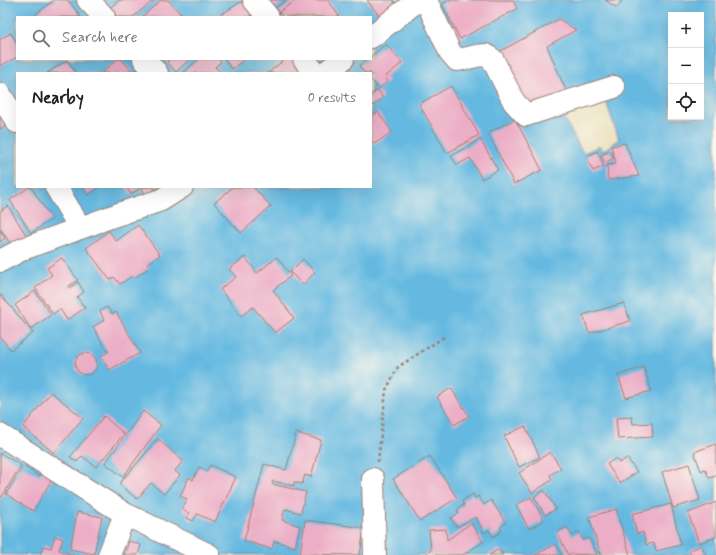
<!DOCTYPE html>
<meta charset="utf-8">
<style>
body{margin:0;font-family:Mynerve,sans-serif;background:#f2f2f2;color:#202124}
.controls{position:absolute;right:12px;top:12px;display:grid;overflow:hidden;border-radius:0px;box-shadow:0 4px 16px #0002}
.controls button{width:36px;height:36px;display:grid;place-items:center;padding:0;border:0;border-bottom:1px solid #e0e0e0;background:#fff;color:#202124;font:20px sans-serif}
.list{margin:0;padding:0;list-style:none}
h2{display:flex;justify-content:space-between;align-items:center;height:52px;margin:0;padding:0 16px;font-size:17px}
h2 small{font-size:13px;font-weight:400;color:#757577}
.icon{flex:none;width:22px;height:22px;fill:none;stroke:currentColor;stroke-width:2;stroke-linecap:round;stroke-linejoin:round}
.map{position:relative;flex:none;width:716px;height:555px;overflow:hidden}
.search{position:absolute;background:#fff;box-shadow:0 4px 16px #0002;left:16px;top:16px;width:356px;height:44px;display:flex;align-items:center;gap:10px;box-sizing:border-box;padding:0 14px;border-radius:0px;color:#757577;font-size:15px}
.panel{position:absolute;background:#fff;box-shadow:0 4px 16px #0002;left:16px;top:72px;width:356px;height:116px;border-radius:0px}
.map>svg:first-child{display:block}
</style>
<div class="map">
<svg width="716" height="555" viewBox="0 0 716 555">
<rect width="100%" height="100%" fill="#fbf7ec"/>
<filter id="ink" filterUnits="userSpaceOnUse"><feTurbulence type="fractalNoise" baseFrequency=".025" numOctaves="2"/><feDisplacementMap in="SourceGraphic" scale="8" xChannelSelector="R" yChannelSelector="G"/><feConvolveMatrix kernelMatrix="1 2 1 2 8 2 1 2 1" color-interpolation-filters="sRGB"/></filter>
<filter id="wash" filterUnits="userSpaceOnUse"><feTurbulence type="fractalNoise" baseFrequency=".012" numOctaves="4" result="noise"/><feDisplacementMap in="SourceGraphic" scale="16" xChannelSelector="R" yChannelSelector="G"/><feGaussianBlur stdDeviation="0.9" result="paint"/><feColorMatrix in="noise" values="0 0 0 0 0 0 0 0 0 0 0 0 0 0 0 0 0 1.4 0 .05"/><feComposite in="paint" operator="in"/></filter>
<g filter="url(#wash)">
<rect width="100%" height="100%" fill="#eae1be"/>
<path fill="#65b9e1" stroke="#586c86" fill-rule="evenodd" d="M0 0H716V555H0ZM671 15H701V117H671ZM17 17H371V59H17ZM17 73H371V187H17ZM604 96 619 139 608 148 602 151 600 146 583 153 560 111Z"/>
<g id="blocks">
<path fill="#ecaec6" d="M54 0H68L81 17H39L36 14Z
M119 0H154L133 17H117L110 8Z
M161 0H168L181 14 178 17H142Z
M244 0 255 13 248 17H217Z
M268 0H287L274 9Z
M296 0H328L339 16 337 17H283L279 12Z
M367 0H393L400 9 383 21Z
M449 0H513L517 9 460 39 442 4Z
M605 0H622L617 8Z
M559 19 576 30 547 46 567 93 525 111 495 54Z
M11 33 17 43V57L0 66V39Z
M386 44 402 63 385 77 388 81 379 89 371 80V73H365L359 66 367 59H371V56Z
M117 59H121L134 73H102Z
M170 59H190L176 72 167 62Z
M199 59H219L221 62 215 67 221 73H183Z
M224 59H245L232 69Z
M285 59H293L305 73H268Z
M67 60 76 73H47Z
M451 86 479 135 447 153 419 104Z
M378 90 383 98 373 106 371 103V95Z
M378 112 392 132 374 144 371 140V117Z
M0 115 6 126 0 129Z
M515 119 542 170 514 184 488 133Z
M480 139 498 170 482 179 470 158 457 165 451 156Z
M625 143 639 176 608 180 607 165 616 164 615 159 611 146Z
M597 151 604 166 593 171 586 157Z
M610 151 614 158 605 163 601 155Z
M29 187H31L52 219 31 233 10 200Z
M83 187H100L88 195Z
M126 187H142L131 194Z
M144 187H154L156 191 147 197 142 189Z
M233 187H253L271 206 241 233 214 203Z
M8 206 28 238 13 248 0 228V211Z
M138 225 160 255 147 264 150 267 134 278 132 276 120 284 114 277 110 280 86 248 109 231 116 241Z
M0 230 5 238 0 242Z
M245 257 257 273 277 257 291 276 273 290 294 318 275 333 253 307 241 316 220 289 236 277 229 269Z
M62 258 78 280 69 286 70 288 78 282 84 292 77 297 85 308 67 320 60 309 53 314 35 288 52 275 47 268Z
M303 259 315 272 303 285 290 272Z
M35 291 51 315 31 329 15 305Z
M0 295H1L33 333 11 350 0 337Z
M624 303 630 321 589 333 583 315Z
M107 307 112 314 116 312 140 353 109 370 101 356 108 352 93 327 104 320 100 311Z
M75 364a11 11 0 1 1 22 0a11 11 0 1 1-22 0Z
M644 367 651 391 626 398 618 375Z
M451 388 469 416 454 425 437 397Z
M51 392 83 418 54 453 23 427Z
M143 411 161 425 123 477 105 463Z
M104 416 124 434 96 467 82 456 77 462 70 457Z
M632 417 633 424 652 423 653 437 618 439 616 418Z
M525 426 540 457 519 467 504 436Z
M296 433 321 440 311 477 305 475 302 484 294 482V486L273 481 272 484 306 492 301 513 285 509 282 520 300 526 295 547 274 541 272 549 244 541 264 464 286 470Z
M158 439 183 461 175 471 180 475 164 494 151 483 137 499 119 484Z
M716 444V476L709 478 705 469 701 471 694 452Z
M550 452 561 468 550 475 552 480 532 493 519 473Z
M0 453 21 465 2 497 0 496Z
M430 456 457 498 420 521 393 479Z
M616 458 619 463 627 458 637 472 620 483 607 464Z
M689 464 700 500 673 508 662 472Z
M210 465 236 477 215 522 197 514 193 521 187 518 189 513 182 510 187 499 180 496 189 477 193 480 199 467 207 471Z
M23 466 39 476 43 469 54 476 33 511 6 494Z
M544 490 556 509 545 515 534 497Z
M473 494 475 498 478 496 484 505 491 500 506 523 500 527 502 531 493 537 489 530 484 533 476 517 457 527 451 518 459 513 457 510 464 505 462 501Z
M531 497 544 520 529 529 516 505Z
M716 502V537L699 543 688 513Z
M671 504 681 545 656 551 654 543 646 545 643 532 637 534 632 514Z
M616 509 630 555H601L589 517Z
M77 512 102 517 94 554 70 549Z
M305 520 364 528 360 555 300 554Z
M471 523 483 542 463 555H427L426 554 431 550 429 530 446 529 447 540Z
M567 527 572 536 579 532 583 540 589 538 597 555 570 554 568 555 557 532Z
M55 536 63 539 59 550 73 555H40L43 546 51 548Z
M129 541 141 545 138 555H124Z
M556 544 562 555H535Z
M701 545 706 555H691L689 551Z
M499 549 503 555H489Z"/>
</g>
</g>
<g filter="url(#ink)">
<use href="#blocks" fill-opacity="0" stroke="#9a8074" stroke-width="1"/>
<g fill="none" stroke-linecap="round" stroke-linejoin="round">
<g stroke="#9a8074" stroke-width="24">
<path id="minor" d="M88 0 104 17
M254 0 268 17
M426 0 450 52 457 60C467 59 476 55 486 55L493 60 514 102 526 115 614 87
M371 37 418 0
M144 59 157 73
M304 59 315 73
M325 73 343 59
M0 94 17 122
M56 187 80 228
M0 261 23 249 116 215 161 200 182 187
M0 435 125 514 209 555
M373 479 375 555
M109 555 125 514"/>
</g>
<path stroke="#9a8074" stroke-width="2.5" stroke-dasharray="3 3" stroke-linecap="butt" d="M378 462 386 390 398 367 444 337"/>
<use href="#minor" stroke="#fff" stroke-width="22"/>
</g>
</g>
</svg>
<div class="controls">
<button>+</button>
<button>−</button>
<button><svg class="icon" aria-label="locate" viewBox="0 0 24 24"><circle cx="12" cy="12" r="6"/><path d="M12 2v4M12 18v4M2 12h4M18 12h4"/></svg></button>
</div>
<div class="search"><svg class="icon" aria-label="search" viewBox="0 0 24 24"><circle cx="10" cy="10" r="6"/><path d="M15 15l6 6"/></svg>Search here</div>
<section class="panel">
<h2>Nearby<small>0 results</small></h2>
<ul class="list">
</ul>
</section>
</div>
